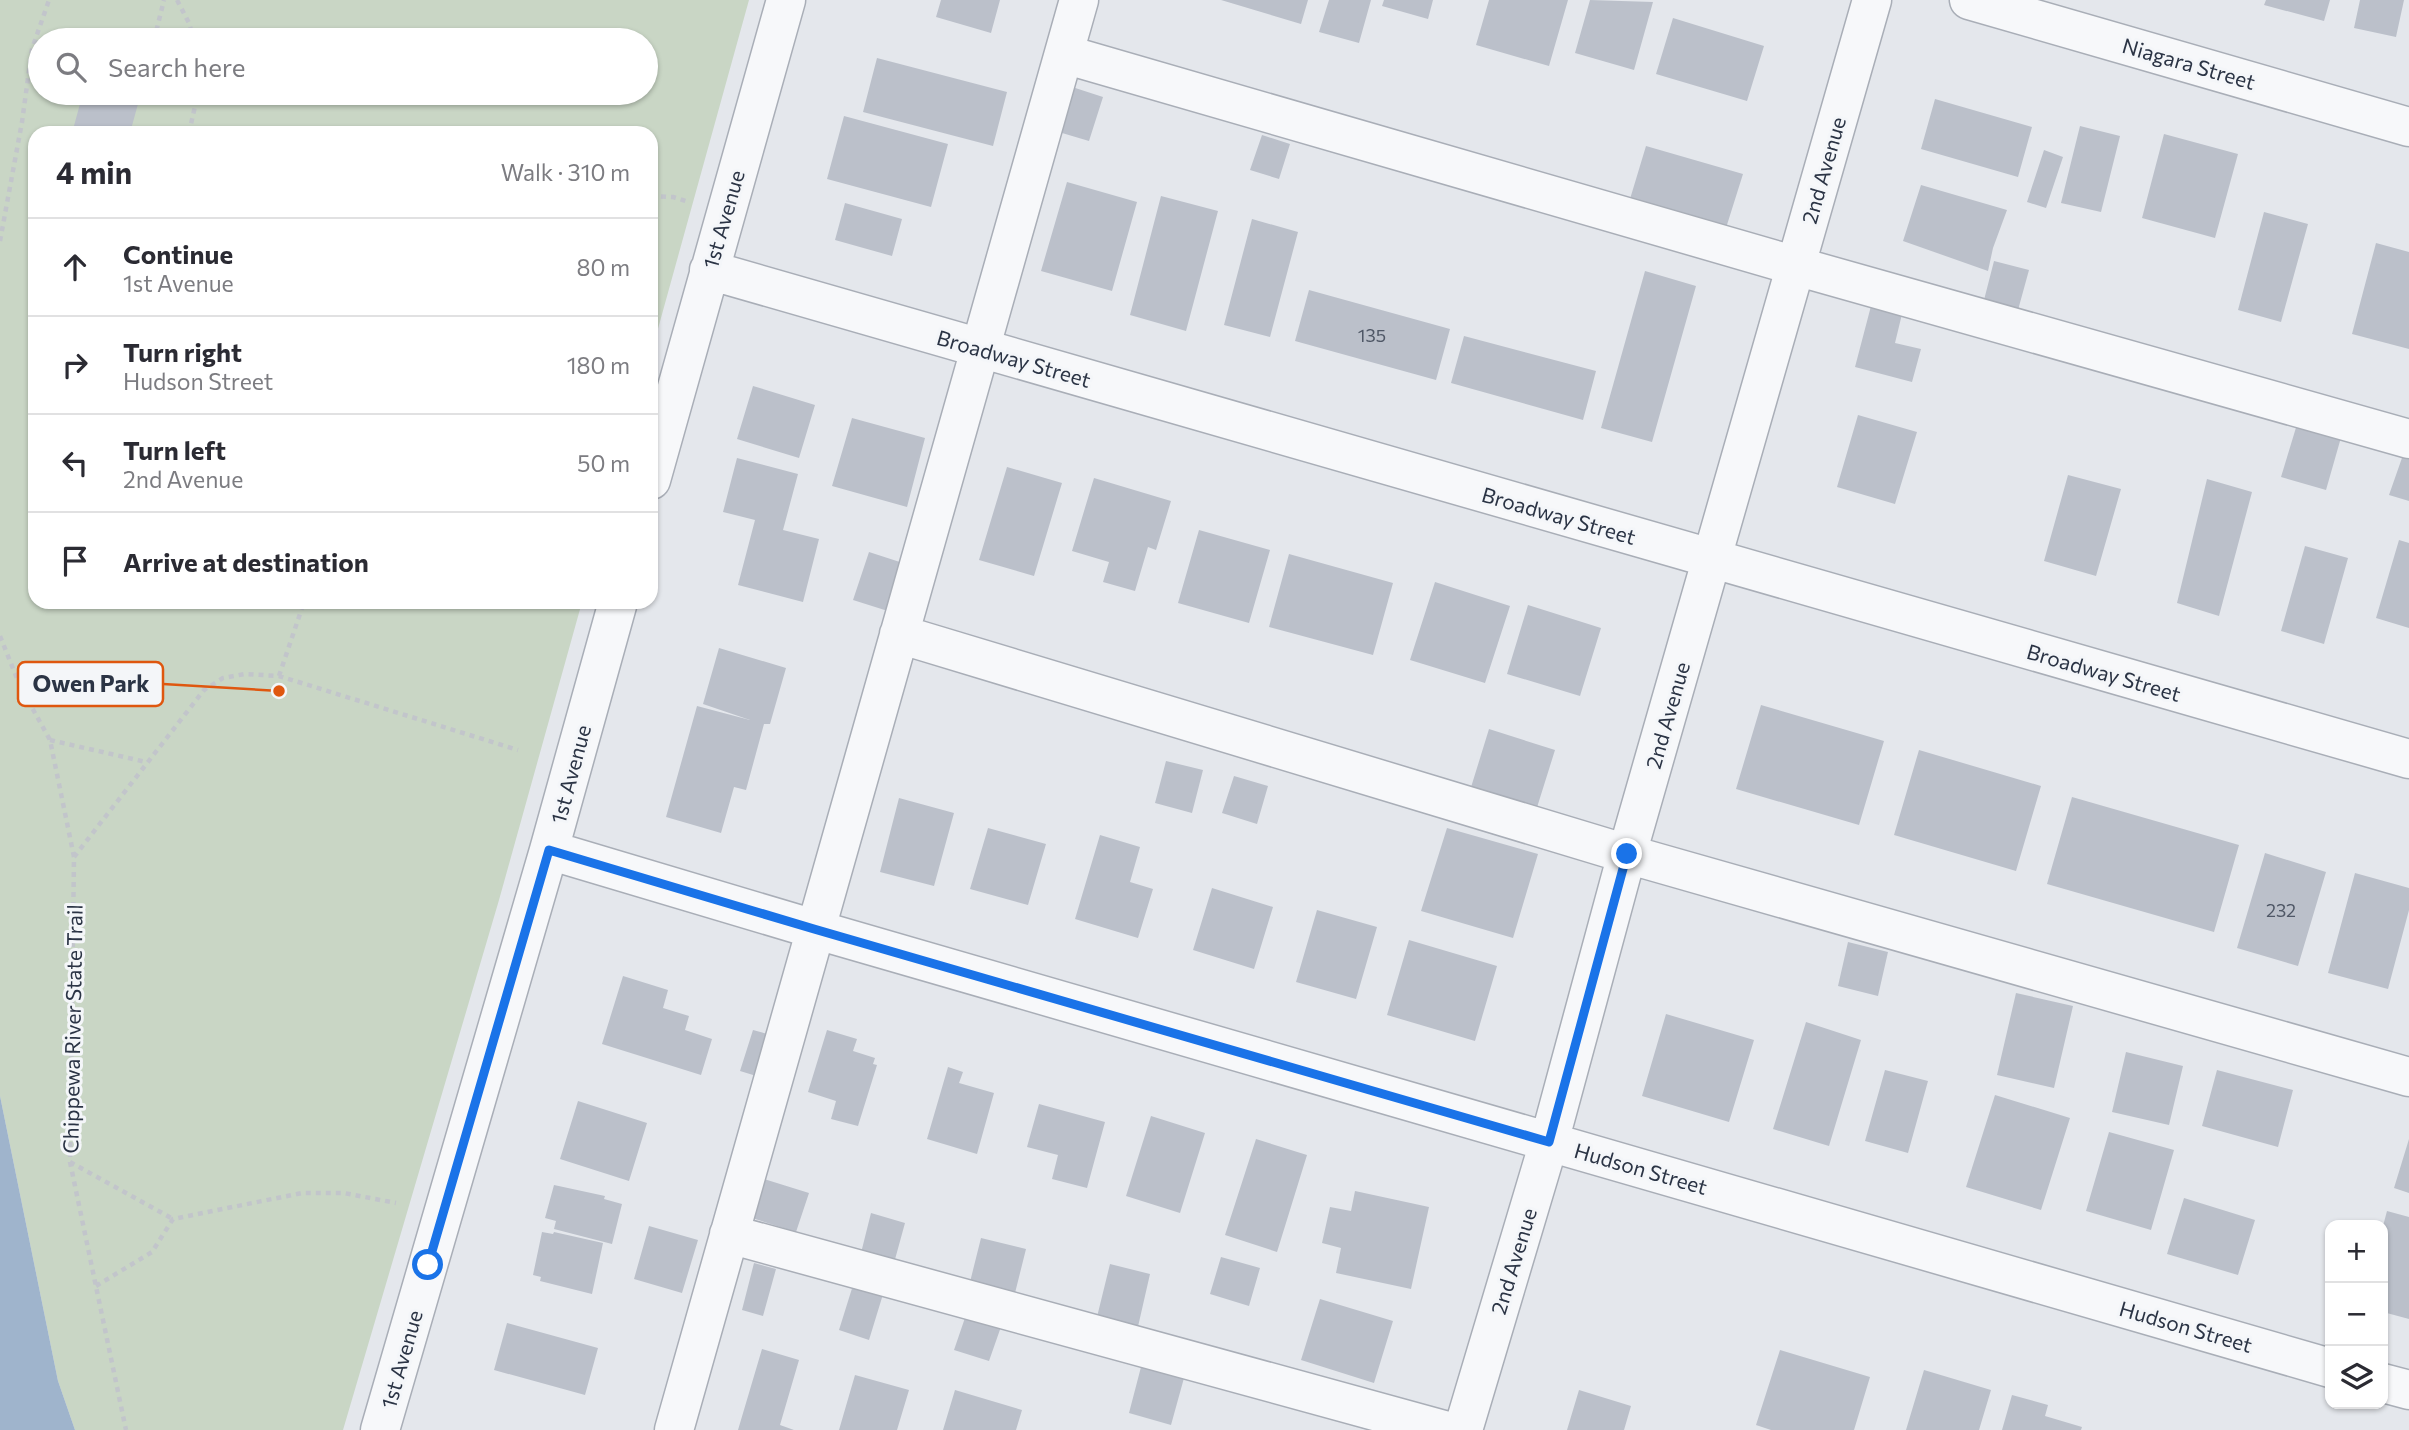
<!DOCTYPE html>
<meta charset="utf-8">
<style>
body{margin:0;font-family:Commissioner,sans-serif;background:#f2f2f3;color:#2b2b33}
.controls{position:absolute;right:21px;bottom:21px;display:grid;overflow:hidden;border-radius:14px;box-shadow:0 2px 5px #0004}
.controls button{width:63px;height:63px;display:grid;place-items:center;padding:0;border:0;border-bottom:2px solid #e1e1e2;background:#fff;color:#2b2b33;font:35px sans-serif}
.stop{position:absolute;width:21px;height:21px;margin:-16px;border:5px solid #1a73e8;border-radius:50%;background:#fff}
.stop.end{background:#1a73e8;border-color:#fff;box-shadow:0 2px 7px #0008}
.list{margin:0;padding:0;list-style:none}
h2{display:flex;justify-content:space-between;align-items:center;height:91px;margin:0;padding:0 28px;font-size:30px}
h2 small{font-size:23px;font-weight:400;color:#7c7c81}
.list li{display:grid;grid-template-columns:46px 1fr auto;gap:21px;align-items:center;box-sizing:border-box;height:98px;padding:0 28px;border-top:2px solid #e1e1e2}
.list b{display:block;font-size:26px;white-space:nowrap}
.list p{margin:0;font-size:23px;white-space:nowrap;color:#7c7c81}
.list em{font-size:23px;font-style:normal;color:#7c7c81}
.icon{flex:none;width:38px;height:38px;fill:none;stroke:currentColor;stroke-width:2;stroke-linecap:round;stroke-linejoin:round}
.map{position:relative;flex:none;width:2409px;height:1430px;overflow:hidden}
.search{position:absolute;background:#fff;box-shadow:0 2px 5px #0004;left:28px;top:28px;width:630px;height:77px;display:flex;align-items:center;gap:18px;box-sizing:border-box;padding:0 24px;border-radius:38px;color:#7c7c81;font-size:26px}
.panel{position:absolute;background:#fff;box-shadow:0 2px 5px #0004;left:28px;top:126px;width:630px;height:483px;border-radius:21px}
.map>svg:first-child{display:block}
</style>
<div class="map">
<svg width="2409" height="1430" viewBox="0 0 2409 1430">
<rect width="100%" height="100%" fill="#e4e7ec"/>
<path fill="#c9d6c5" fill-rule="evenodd" d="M0 0H749L651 354V133H35V602H582L499 900 343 1430H75L58 1381 0 1096ZM40 40H646V93H40Z"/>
<path fill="#9fb4cc" d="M0 1096 58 1381 75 1430H0Z"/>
<path fill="#bbc0ca" d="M941 0H1000L991 33 936 17Z
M1221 0H1308L1301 24Z
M1329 0H1371L1359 43 1319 32Z
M1384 0H1433L1428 19 1382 6Z
M1489 0H1568L1549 66 1476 45Z
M1590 0 1653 2 1634 70 1575 53Z
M2266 0H2330L2324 21 2264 5Z
M2360 0H2404L2396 37 2354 28Z
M1673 18 1764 46 1747 101 1656 74Z
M877 58 1007 92 993 146 863 112Z
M1066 85 1103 97 1089 141 1052 130Z
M83 93H141L130 133H72Z
M1935 99 2032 127 2018 177 1921 149Z
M844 116 948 144 931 207 827 179Z
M2080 126 2120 136 2101 212 2061 203Z
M2164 134 2238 154 2215 238 2142 218Z
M1262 135 1290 144 1279 179 1250 170Z
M1646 146 1743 174 1726 228 1630 199Z
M2044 150 2063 157 2046 208 2027 202Z
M1067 182 1137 202 1112 291 1041 271Z
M1921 185 2007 210 1993 248 1988 271 1903 241Z
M1161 196 1218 211 1186 331 1130 315Z
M845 203 902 219 892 256 835 240Z
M2264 212 2308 224 2281 322 2238 310Z
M1252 219 1298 232 1270 337 1224 325Z
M2376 243 2409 252V349L2352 334Z
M1994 261 2029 270 2018 310 1984 300Z
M1645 271 1696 286 1652 442 1601 428Z
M1309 290 1450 329 1436 380 1295 341Z
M1871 306 1902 314 1895 343 1921 349 1912 382 1855 367Z
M1464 336 1596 371 1583 420 1451 383Z
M753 386 815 405 799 458 737 439Z
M1858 415 1917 432 1895 504 1837 487Z
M852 418 925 438 907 507 832 486Z
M2298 421 2342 434 2326 490 2281 477Z
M2403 455 2409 457V501L2389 495Z
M737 458 798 474 783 530 819 539 803 602 738 585 755 520 723 512Z
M1007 467 1062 483 1034 576 979 560Z
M2068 475 2121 489 2096 576 2044 561Z
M1094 478 1171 501 1156 550 1148 547 1135 591 1103 582 1109 562 1072 551Z
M2207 479 2252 492 2219 616 2177 603Z
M1199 530 1270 550 1249 623 1178 603Z
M2399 540 2409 543V628L2376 618Z
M2305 546 2348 558 2324 644 2281 631Z
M869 552 906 564 891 612 853 600Z
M1289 554 1393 583 1373 655 1269 627Z
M1435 582 1510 606 1485 683 1410 660Z
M1528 605 1601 628 1580 696 1507 674Z
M719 648 786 668 770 724H764L746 790 734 787 721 833 666 817 697 706 750 720 703 704Z
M1761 705 1884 741 1859 825 1736 789Z
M1489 729 1555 750 1534 817 1468 797Z
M1919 750 2041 786 2016 871 1894 835Z
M1166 761 1203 770 1192 813 1155 803Z
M1234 776 1268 786 1257 824 1222 813Z
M2072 797 2239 845 2214 932 2047 884Z
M899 798 954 813 934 886 880 872Z
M988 828 1046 844 1028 905 970 889Z
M1447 828 1538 854 1513 938 1421 911Z
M1100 835 1140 847 1130 882 1153 889 1138 938 1075 919Z
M2265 853 2326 872 2298 966 2237 948Z
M2355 873 2409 888V910L2388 989 2328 973Z
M1212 888 1273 907 1254 969 1193 950Z
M1317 910 1377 927 1356 999 1296 982Z
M1409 940 1497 966 1475 1041 1387 1015Z
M1848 942 1888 952 1878 996 1838 986Z
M623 976 668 990 663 1008 689 1016 685 1030 712 1039 701 1075 602 1044Z
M2016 993 2073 1006 2054 1088 1997 1075Z
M1666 1014 1754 1040 1729 1122 1642 1096Z
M1806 1022 1861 1040 1829 1146 1773 1129Z
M753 1030 775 1036 763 1078 740 1071Z
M827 1030 857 1039 853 1051 875 1058 873 1064 877 1065 858 1126 831 1119 836 1101 808 1092Z
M2126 1052 2183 1066 2169 1125 2112 1112Z
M948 1067 963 1072 959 1083 994 1093 977 1154 927 1139Z
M1885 1070 1928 1081 1908 1153 1865 1141Z
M2217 1070 2293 1090 2278 1147 2202 1126Z
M1995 1095 2070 1118 2041 1210 1966 1187Z
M578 1101 647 1123 629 1181 560 1159Z
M1039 1104 1105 1122 1087 1188 1052 1179 1058 1155 1027 1147Z
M1151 1116 1205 1133 1180 1213 1126 1196Z
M2109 1132 2174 1150 2151 1230 2086 1211Z
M1256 1139 1307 1155 1277 1252 1225 1235Z
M2409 1139V1193L2394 1188Z
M764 1179 809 1193 796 1232 752 1218Z
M554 1185 605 1196 604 1199 622 1204 612 1244 554 1229 556 1221 545 1218Z
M1355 1191 1429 1207 1411 1289 1336 1273 1341 1248 1322 1243 1330 1207 1351 1211Z
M2184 1198 2255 1220 2238 1275 2167 1254Z
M2387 1211 2409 1217V1319L2383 1312V1226Z
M871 1213 905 1223 894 1263 861 1253Z
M649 1226 698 1240 682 1293 634 1279Z
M542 1232 553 1234 554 1232 603 1243 592 1294 540 1281 541 1277 533 1275Z
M981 1238 1026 1249 1015 1293 970 1282Z
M1221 1257 1260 1268 1249 1306 1210 1294Z
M754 1263 776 1269 763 1316 742 1310Z
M1110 1264 1150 1274 1137 1331 1096 1321Z
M854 1282 884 1291 869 1340 839 1330Z
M1320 1299 1393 1321 1374 1383 1301 1360Z
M968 1309 1003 1321 989 1361 954 1350Z
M507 1323 598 1348 585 1395 494 1370Z
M762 1349 799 1360 780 1425 794 1430H738Z
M1780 1350 1870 1377 1854 1430H1771L1756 1425Z
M1141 1367 1184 1378 1171 1425 1129 1413Z
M1924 1370 1991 1390 1979 1430H1906Z
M855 1375 909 1390 897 1430H839Z
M955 1390 1022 1410 1016 1430H943Z
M1579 1390 1631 1406 1624 1430H1567Z
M2012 1395 2048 1405 2045 1416 2082 1427 2081 1430H2002Z"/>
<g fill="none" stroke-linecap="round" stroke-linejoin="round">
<g stroke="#a9aeb7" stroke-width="41">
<path id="minor" d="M1969 0 2409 127
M1064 54 1796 266 2409 439
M709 270 2409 759
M651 480 786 0
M899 634 1627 854 2409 1077
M549 850 814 929 2330 1368
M729 1234 1444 1430
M2383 1383 2409 1390
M380 1430 549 850 618 602
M674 1430 1079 0
M1463 1430 1549 1142 1627 854 1872 0"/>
</g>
<path stroke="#c2c5cb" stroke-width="4.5" stroke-dasharray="5 5" stroke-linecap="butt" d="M177 0 189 23 194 40
M154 40 164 0
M189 133 198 93
M651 196 673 197 689 202
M0 241 22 122 32 49 49 0
M0 636 20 686 50 740 74 857 70 1162 126 1430
M279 676 304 602
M50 740 146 762
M74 857 204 690 223 678 245 674 279 676 518 750
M70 1162 173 1219
M96 1286 152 1252 173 1219 302 1193H344L396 1203"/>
<use href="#minor" stroke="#f7f8fa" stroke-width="38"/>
</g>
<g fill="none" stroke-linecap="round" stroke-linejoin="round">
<path stroke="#1a73e8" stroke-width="9" d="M428 1265 549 850 814 929 1549 1142 1627 854"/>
</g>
<g text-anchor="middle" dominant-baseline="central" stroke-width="6" stroke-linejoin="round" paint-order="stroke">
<g font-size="18" fill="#4f5766">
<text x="1372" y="335">135</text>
<text x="2281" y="910">232</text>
</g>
<g font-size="21" fill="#2b3445" stroke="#f4f6f9">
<text transform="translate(2189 63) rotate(16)">Niagara Street</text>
<text transform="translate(1823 170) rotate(-74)">2nd Avenue</text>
<text transform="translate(723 219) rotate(-74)">1st Avenue</text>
<text transform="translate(1014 358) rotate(16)">Broadway Street</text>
<text transform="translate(1559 515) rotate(16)">Broadway Street</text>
<text transform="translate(2104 672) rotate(16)">Broadway Street</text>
<text transform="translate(1667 715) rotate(-74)">2nd Avenue</text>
<text transform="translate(570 774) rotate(-75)">1st Avenue</text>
<text transform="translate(72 1029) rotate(-89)">Chippewa River State Trail</text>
<text transform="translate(1641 1168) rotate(16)">Hudson Street</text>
<text transform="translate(1513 1261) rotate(-73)">2nd Avenue</text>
<text transform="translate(2186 1326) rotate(16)">Hudson Street</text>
<text transform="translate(401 1359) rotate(-74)">1st Avenue</text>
</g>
</g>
<path fill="none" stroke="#df570f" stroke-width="2.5" d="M279 691L163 684"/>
<circle fill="#df570f" stroke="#f4f6f9" stroke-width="2.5" cx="279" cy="691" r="7"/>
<rect fill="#f4f6f9" stroke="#df570f" stroke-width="2.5" x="18" y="662" width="145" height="44" rx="7"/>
<g font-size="23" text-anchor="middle" font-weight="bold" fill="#2b3445">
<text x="91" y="692">Owen Park</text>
</g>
</svg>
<div class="controls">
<button>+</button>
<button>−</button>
<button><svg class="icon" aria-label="layers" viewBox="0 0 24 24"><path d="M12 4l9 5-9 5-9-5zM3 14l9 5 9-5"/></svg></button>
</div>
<div class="stop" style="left:428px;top:1265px"></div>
<div class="stop end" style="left:1627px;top:854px"></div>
<div class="search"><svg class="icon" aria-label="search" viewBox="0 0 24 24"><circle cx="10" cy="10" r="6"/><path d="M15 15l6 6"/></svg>Search here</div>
<section class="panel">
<h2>4 min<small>Walk · 310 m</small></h2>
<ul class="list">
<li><svg class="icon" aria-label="ahead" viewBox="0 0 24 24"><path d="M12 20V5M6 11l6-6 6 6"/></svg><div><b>Continue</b><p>1st Avenue</p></div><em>80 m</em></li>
<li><svg class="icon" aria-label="right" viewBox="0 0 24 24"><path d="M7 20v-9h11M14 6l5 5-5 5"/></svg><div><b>Turn right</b><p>Hudson Street</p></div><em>180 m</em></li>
<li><svg class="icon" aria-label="left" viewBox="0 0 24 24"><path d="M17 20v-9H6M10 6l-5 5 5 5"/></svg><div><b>Turn left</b><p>2nd Avenue</p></div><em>50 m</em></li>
<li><svg class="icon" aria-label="arrive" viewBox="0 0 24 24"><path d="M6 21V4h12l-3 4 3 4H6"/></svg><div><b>Arrive at destination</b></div></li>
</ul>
</section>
</div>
